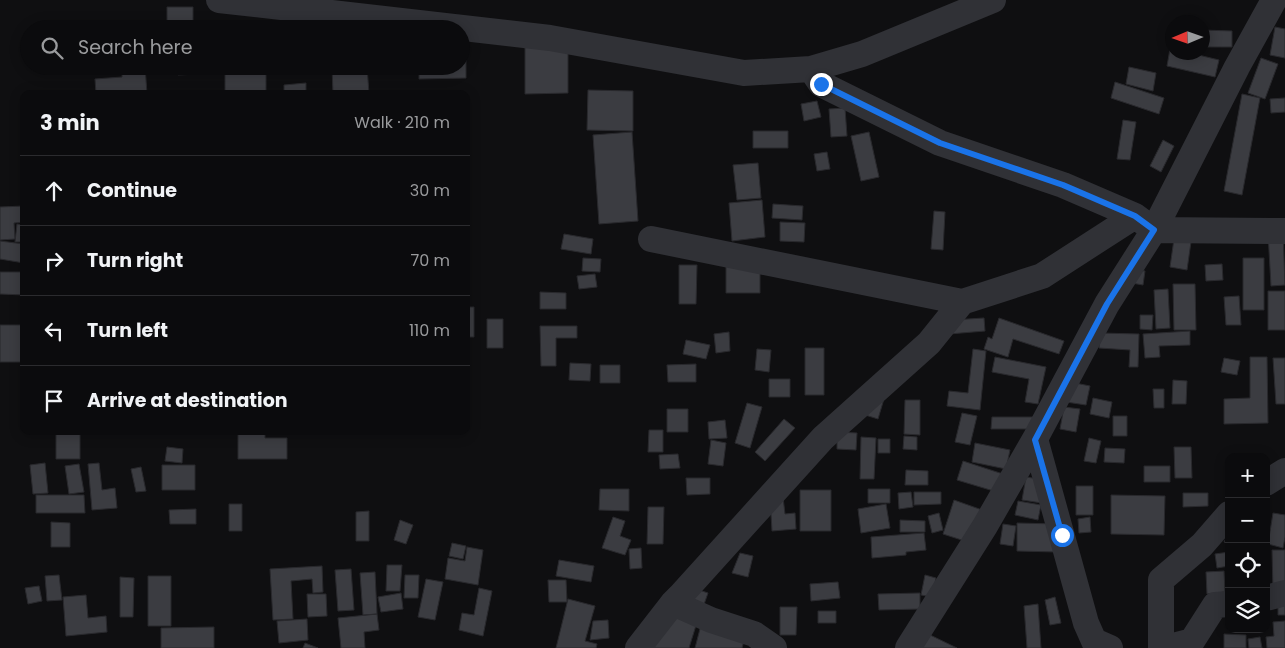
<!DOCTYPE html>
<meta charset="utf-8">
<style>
body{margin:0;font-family:Poppins,sans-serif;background:#19191b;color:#f1f3f6}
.controls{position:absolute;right:15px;bottom:15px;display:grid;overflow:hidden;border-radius:10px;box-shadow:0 2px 12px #0003}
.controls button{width:45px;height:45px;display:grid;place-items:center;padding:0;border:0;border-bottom:1px solid #2b2b2e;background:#0b0b0d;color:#f1f3f6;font:25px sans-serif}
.compass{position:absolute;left:1165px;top:15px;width:45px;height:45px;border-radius:50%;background:#0b0b0d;box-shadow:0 2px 12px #0003;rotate:268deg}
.stop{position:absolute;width:15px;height:15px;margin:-11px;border:4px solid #1a73e8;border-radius:50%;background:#fff}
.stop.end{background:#1a73e8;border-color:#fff;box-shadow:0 1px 5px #0008}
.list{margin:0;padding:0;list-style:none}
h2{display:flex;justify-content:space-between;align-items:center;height:65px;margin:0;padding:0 20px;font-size:21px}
h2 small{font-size:16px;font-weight:400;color:#9a9b9d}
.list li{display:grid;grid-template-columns:32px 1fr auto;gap:15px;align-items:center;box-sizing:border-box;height:70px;padding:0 20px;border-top:1px solid #2b2b2e}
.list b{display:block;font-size:19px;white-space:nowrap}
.list em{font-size:16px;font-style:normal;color:#9a9b9d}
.icon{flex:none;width:28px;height:28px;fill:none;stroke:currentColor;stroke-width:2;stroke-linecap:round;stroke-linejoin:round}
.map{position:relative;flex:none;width:1285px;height:648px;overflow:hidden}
.search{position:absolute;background:#0b0b0d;box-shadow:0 2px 12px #0003;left:20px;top:20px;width:450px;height:55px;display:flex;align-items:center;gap:12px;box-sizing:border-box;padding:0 18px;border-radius:28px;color:#9a9b9d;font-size:19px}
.panel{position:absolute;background:#0b0b0d;box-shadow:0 2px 12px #0003;left:20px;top:90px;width:450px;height:345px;border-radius:10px}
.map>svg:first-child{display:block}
</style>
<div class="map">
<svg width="1285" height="648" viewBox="0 0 1285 648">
<rect width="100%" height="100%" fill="#0f0f11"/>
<path fill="#3b3c41" stroke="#29292d" d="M167 7H193V21H167Z
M1275 27 1285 29V58L1270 55Z
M1171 29 1172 30V46H1171Z
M1202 30 1232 31V47H1202Z
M461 39H466V78L419 79V66H461Z
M525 47H568V93L525 94Z
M1170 49H1172V52H1186L1219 60 1215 77 1167 66Z
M1261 58 1278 64 1265 99 1248 93Z
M122 66H145L147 94H96L95 79 122 77Z
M177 66H217L218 73 178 75Z
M332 66H367L369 94H333Z
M1129 67 1156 73 1153 91 1126 84Z
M225 73H266V94H225Z
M1115 82 1164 98 1159 114 1111 98Z
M306 83V94H284V85Z
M588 90 633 91V131L587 130Z
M1242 94 1260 98 1242 195 1224 191Z
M1285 98V112L1271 113 1270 99Z
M817 101 821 117 804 121 801 104Z
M845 108 847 136 831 137 829 109Z
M1123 120 1136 122 1130 160 1117 159Z
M753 131H788V148H753Z
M632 132 638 221 599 224 593 135Z
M869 132 879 177 861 181 851 136Z
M1163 140 1174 146 1161 172 1150 166Z
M827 152 830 169 817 171 814 154Z
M758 163 761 198 737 200 733 165Z
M762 200 765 237 732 241 729 203Z
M773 204 803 206 802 220 772 218Z
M24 206V222L14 223 15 239 0 240V207Z
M934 211 945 212 943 250 931 249Z
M780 222 805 223 804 242 780 241Z
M17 224 24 225V242H15Z
M1283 232 1285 285 1271 286 1268 233Z
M564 234 593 239 591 254 561 249Z
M1174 239 1191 242 1187 270 1170 267Z
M0 241 24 244V263L0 259Z
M583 258 601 259 600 272 582 271Z
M1243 258H1264V310H1243Z
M1222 264 1223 280 1206 281 1205 265Z
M679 265H697L696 304H679Z
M726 265H760V293H726Z
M1122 268 1145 271 1143 285 1120 281Z
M0 272H24V295L0 294Z
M595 274 597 287 579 289 577 276Z
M1173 284H1195L1196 330H1174Z
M1168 289 1170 328 1156 329 1154 290Z
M1268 291H1285V330H1268Z
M540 292 566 293V309H540Z
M1239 296 1241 325H1226L1224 297Z
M466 307H474V337H466Z
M1140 315H1153L1152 330 1140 329Z
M984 318 985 331 937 335 936 321Z
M999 318 1064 341 1059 354 1013 339 1008 357 984 349 988 337 992 339Z
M487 319H503V348H487Z
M0 325H24V362H0Z
M540 326H577V338H556V366H541Z
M1190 331V345L1159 346 1160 357 1145 358 1143 334Z
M729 332 730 351 716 353 714 334Z
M1100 333 1139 334 1138 367H1129L1130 350 1099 348Z
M686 340 710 345 706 359 683 354Z
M805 348H824V395H805Z
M757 349 771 350 769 372 755 370Z
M973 349 986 351 980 410 947 406 949 391 968 393Z
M995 357 1046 367 1038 404 1025 402 1029 379 992 372Z
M1250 357H1267L1268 423 1224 424V399L1250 398Z
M1224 358 1240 361 1237 375 1221 372Z
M1273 358H1285V404H1276Z
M570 363 591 364 590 381 569 380Z
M696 364V382H668L667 365Z
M600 365H620V383H600Z
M769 379H790V397H769Z
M1173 380 1187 381 1186 404H1172Z
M1070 382 1090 386 1086 405 1066 402Z
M1153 389H1164V408H1154Z
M886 392 878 419 862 414Z
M1093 398 1112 402 1109 418 1090 414Z
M905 400H920V435L904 434Z
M747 403 762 407 750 448 735 443Z
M1064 407 1080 409 1076 432 1060 429Z
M667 409H688V432H667Z
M962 413 977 416 970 445 955 442Z
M1113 416H1127V436H1113Z
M992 417H1034L1033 429H991Z
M784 419 795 428 765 461 755 452Z
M725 420 727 438 709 439 708 422Z
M649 430H663V452H648Z
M56 431H80V459H56Z
M238 431H265V438H287V459H238Z
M837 432 857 433 856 450 837 449Z
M904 436 917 437V450L903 449Z
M861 437 876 438 874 479H860Z
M1089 438 1101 441 1096 463 1084 461Z
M878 439H890V453H878Z
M711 440 726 443 723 466 708 464Z
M975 443 1010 450 1006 469 972 462Z
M167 447 183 449 182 463 165 461Z
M1174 447H1191L1192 478H1175Z
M1105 448 1125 449 1124 463 1104 462Z
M678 454 680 468 660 469 659 455Z
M963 461 1003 474 997 492 957 480Z
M45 463 48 493 33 494 30 465Z
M99 463 102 490 115 488 117 508 92 510 88 464Z
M79 464 84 492 69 494 65 466Z
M162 465H195V490H162Z
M1144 466H1170V482H1144Z
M141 467 146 491 136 492 131 469Z
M906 470 928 471V485H905Z
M1026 477 1045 480 1042 503 1022 500Z
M686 478H710V494L687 495Z
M1076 486H1093V515H1076Z
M600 489H629V511L599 510Z
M868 489H890V503H868Z
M800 490H831V531H800Z
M911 492 913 507 899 509 898 493Z
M914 492H941V504L914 505Z
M1183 493H1208V506L1183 507Z
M36 495H84L85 513H36Z
M1111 495 1165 496 1164 535 1111 534Z
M783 497 785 514 795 513 796 529 772 531 770 498Z
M954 500 985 511 971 543 943 534Z
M1018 501 1041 505 1038 520 1015 515Z
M229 504H242V531H229Z
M886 504 890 528 861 533 858 509Z
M648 507H664L663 544H647Z
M196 509V524H170L169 510Z
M369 511V541H356V512Z
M939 513 943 530 932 533 928 516Z
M1273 513 1285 515V537L1283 548 1268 544Z
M613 517 625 521 620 536 631 540 625 555 602 548Z
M1090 517 1091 532 1079 533 1078 519Z
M400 520 413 525 406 544 394 540Z
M900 520 925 521V532H900Z
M51 522 70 523V547H51Z
M1017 523 1057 524V552L1017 551Z
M1003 524 1016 526 1013 546 1000 544Z
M924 533 926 550 906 552V555L872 558 871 537Z
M1229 533V545L1224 542Z
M452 543 466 546 463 559 449 556Z
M467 547 483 550 478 585 445 579 448 558 465 561Z
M641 548 642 568 630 569 629 549Z
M1272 550H1285V591H1273Z
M1229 552V566L1217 568 1215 554Z
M740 553 753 556 748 577 732 573Z
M559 560 594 566 591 582 556 576Z
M387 565H402L400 591H386Z
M322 566 323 592 313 593 312 579 291 581 293 619 273 620 270 569Z
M351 569 354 610 338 611 335 570Z
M1224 571 1225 592 1207 594 1206 572Z
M375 572 377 614 363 615 360 573Z
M59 575 62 600 47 601 45 576Z
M405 575H419L418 598H404Z
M925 575 936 578 932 597 921 595Z
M148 576H171V626H148Z
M120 577 134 578 133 617H120Z
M426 579 443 582 435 620 418 617Z
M548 580H566L567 602H549Z
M838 582 840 598 811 601 810 584Z
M684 585 708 593 702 610Z
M39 586 42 601 28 604 25 588Z
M479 588 492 591 483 636 459 630 462 613 474 615Z
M401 593 403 609 381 612 378 597Z
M920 593V609L879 610 878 594Z
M307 594H326L327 616 308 617Z
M86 595 88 618 106 616 107 632 66 636 63 597Z
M1055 597 1061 623 1050 625 1045 600Z
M568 599 595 606 585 641 597 644 596 648H556Z
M1278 599H1285V615H1278Z
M1038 604 1041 648H1027L1024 606Z
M657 605 698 619 689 648H642Z
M780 607H797L796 635H780Z
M818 611H836V623H818Z
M377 614 379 630 364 632 365 648H341L338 618Z
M307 619 308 640 279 643 277 621Z
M608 620 609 638 590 640 593 621Z
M1285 621V648H1267L1266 637 1274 636 1273 622Z
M701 625 745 637 742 648H695Z
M214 627V648H161V628Z
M926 633 957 648H919Z
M1224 634 1246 635V648H1224Z
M1260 637 1262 648H1249L1248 639Z
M305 643 318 648H303Z"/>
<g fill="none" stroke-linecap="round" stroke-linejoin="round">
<path stroke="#303136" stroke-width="26" d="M219 0 550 38 744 73 811 69 862 54 993 0
M811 69 821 84 940 143 1063 185 1135 216
M651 239 962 302
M1035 439 1086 623 1094 641 1110 648
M1266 483 1285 471
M1266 598 1285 593
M673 603 711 620 754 634 774 648
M638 648 673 603 681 595 823 438 929 343 962 302 1042 276 1135 216 1154 230 1285 231
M908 648 985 526 1035 439 1107 304 1154 230 1237 67 1274 0
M1161 648V580L1202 545 1229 514
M1165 648 1192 641 1215 605 1229 604"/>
</g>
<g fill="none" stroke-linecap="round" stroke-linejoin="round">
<path stroke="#1a73e8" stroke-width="6" d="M821 84 940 143 1063 185 1135 216 1154 230 1107 304 1035 440 1062 535"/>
</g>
</svg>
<div class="controls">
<button>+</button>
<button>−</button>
<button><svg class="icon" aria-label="locate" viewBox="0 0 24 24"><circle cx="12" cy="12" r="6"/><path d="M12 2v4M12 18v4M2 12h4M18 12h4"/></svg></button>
<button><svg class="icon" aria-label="layers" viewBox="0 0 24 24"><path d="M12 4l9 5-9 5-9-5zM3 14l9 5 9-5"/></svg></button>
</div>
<svg class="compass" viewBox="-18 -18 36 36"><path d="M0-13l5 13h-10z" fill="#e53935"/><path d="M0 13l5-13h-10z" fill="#9a9b9d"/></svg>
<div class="stop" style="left:1062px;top:535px"></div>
<div class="stop end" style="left:821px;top:84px"></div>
<div class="search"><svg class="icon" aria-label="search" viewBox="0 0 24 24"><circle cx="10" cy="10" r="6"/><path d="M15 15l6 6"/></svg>Search here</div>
<section class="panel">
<h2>3 min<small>Walk · 210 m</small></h2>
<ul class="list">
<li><svg class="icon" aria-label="ahead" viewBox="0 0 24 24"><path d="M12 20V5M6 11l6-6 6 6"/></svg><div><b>Continue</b></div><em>30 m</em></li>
<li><svg class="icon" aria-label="right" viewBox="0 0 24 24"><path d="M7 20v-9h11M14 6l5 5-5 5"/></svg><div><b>Turn right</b></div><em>70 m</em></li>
<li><svg class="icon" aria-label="left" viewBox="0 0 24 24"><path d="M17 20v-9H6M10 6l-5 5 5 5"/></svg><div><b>Turn left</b></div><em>110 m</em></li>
<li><svg class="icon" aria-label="arrive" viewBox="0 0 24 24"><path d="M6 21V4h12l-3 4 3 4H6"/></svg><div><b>Arrive at destination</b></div></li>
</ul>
</section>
</div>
